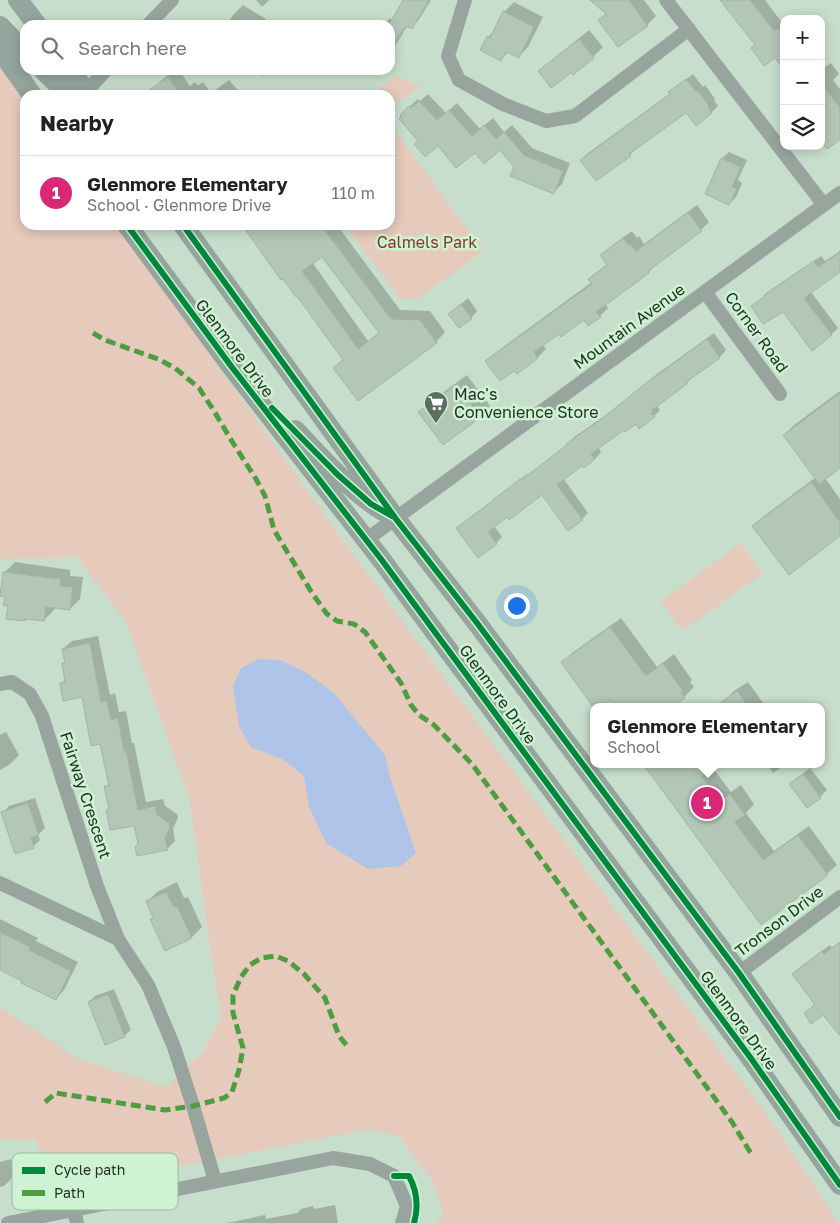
<!DOCTYPE html>
<meta charset="utf-8">
<style>
body{margin:0;font-family:"Golos Text",sans-serif;background:#f6f6f6;color:#222}
.controls{position:absolute;right:15px;top:15px;display:grid;overflow:hidden;border-radius:10px;box-shadow:0 2px 12px #0003}
.controls button{width:45px;height:45px;display:grid;place-items:center;padding:0;border:0;border-bottom:1px solid #e0e0e0;background:#fff;color:#222;font:25px sans-serif}
.you{position:absolute;left:516px;top:605px;width:18px;height:18px;margin:-12px;border:4px solid #fff;border-radius:50%;background:#1a73e8;box-shadow:0 0 0 8px #1a73e833}
.badge{display:grid;place-items:center;width:32px;height:32px;border-radius:50%;background:#db2777;color:#fff;font-size:16px;font-weight:700}
.pin{position:absolute;translate:-50% -50%;border:2px solid #fff;box-shadow:0 1px 5px #0006}
.popup{position:absolute;left:590px;top:703px;width:235px;height:65px;box-sizing:border-box;display:grid;place-content:center;border-radius:10px;background:#fff;filter:drop-shadow(0 1px 4px #0005);font-size:16px;white-space:nowrap;color:#767676}
.popup b{font-size:19px;color:#222}
.popup::after{content:'';position:absolute;left:50%;top:100%;margin-left:-10px;border:10px solid transparent;border-top-color:#fff}
.list{margin:0;padding:0;list-style:none}
h2{display:flex;justify-content:space-between;align-items:center;height:65px;margin:0;padding:0 20px;font-size:21px}
h2 small{font-size:16px;font-weight:400;color:#767676}
.list li{display:grid;grid-template-columns:32px 1fr auto;gap:15px;align-items:center;box-sizing:border-box;height:75px;padding:0 20px;border-top:1px solid #e0e0e0}
.list b{display:block;font-size:19px;white-space:nowrap}
.list p{margin:0;font-size:16px;white-space:nowrap;color:#767676}
.list em{font-size:16px;font-style:normal;color:#767676}
.icon{flex:none;width:28px;height:28px;fill:none;stroke:currentColor;stroke-width:2;stroke-linecap:round;stroke-linejoin:round}
.map{position:relative;flex:none;width:840px;height:1223px;overflow:hidden}
.search{position:absolute;background:#fff;box-shadow:0 2px 12px #0003;left:20px;top:20px;width:375px;height:55px;display:flex;align-items:center;gap:12px;box-sizing:border-box;padding:0 18px;border-radius:15px;color:#767676;font-size:19px}
.panel{position:absolute;background:#fff;box-shadow:0 2px 12px #0003;left:20px;top:90px;width:375px;height:140px;border-radius:15px}
.map>svg:first-child{display:block}
</style>
<div class="map">
<svg width="840" height="1223" viewBox="0 0 840 1223">
<rect width="100%" height="100%" fill="#c8decc"/>
<path fill="#e6cabc" d="M0 64 25 98V225H117L352 553 761 1107 839 1223H437L443 1214 433 1181 399 1137 371 1129 181 1166 77 1188 49 1178 36 1140 0 1139V1007L77 1058 166 1087 204 1051 221 1016 208 934 190 800 125 620 77 557 0 559Z
M396 76 421 86 390 109V95H371Z
M390 124 483 251 418 299 399 298 345 225H390Z
M741 543 763 573 682 631 661 602Z"/>
<path fill="#aec4e9" d="M259 659 280 660 305 672 333 692 385 755 390 777 416 853 401 866 368 869 326 843 309 807 304 776 282 759 251 747 239 726 233 686 241 668Z"/>
<path fill="#0003" fill-rule="evenodd" d="M256 0H269L262 7Z
M404 0H431L418 21 411 27 408 25 390 54V25H383L390 18 393 20Z
M592 0H644L656 16 647 25 607 13Z
M722 0H765L783 24 784 23V68L775 56 756 45Z
M514 2 543 17 528 47 518 57 508 52 501 59 488 37 496 29 504 12Z
M243 5 266 19 265 21 271 25H227L233 15Z
M589 30 603 47 593 57 571 71H540L550 62Z
M831 63 839 74 833 80 840 89V138L821 139V64L824 68Z
M175 70H179L190 86 195 82 198 85 203 82 211 93 229 80 242 95H159L154 88 163 79Z
M253 70H268L263 76Z
M693 74 703 87 705 85 715 99 714 100 718 106 712 112 696 124 686 111 636 149 630 155 582 160 588 153 671 93 677 86Z
M428 94 446 113 457 103 480 129 493 118 504 132 512 125 532 148 570 163 562 184 554 192 515 167 500 148 475 152 419 140 409 107 418 99 420 101Z
M729 152 747 160 738 180 742 183 736 197 729 204 707 193 722 158Z
M697 205 709 222 701 230 656 264 649 272 605 304 608 308 600 316 584 318 559 332 542 345 546 349 538 357 517 372 514 369 487 361 495 353 592 282 590 279 608 263 602 255 610 247 632 231 637 238 639 236 644 244Z
M243 225H337L400 310 430 311 445 332 436 342 334 368 343 359 298 294ZM322 255 380 332 368 341 312 262Z
M840 251V271L811 292 838 328 832 334 783 310 753 306 772 289 821 256 825 261Z
M468 298 477 311 471 318 459 327 449 314Z
M714 333 726 350 720 357 693 376 687 383 658 404 657 406 660 410 654 416 636 422 624 428 598 447 601 452 595 459 582 464 563 478 588 513 582 519 542 494 507 515 494 526 502 537 496 543 458 528 464 522 496 498 502 493 527 474 528 475 568 445V444L574 437 612 411 653 377Z
M467 375 490 406 480 416 420 412 430 402Z
M840 391V467L825 478 840 499V535L754 526 764 516 816 477 784 435 794 425Z
M15 562 70 570V576L83 577 80 599 70 609 54 607V610L44 620 27 618 25 620 9 605 6 595H2L5 572Z
M621 618 657 667 674 654 692 680 690 682 694 687 684 697 610 699 563 663 572 653Z
M98 636 110 695 115 693 119 712 126 711 132 743H134L146 802 163 799 165 806 177 814 178 818 173 828 175 841 167 849 139 844 135 824 108 810 110 808 106 787 110 783 101 743 83 696 61 684 66 679 63 664 66 661 63 649 72 641Z
M748 682 766 707H728L724 701 734 691Z
M6 732 19 755 9 765 0 770V735Z
M645 764 712 767 731 792 741 785 754 804 746 813 774 851 809 826 837 865 827 874 761 923Z
M767 764H786L773 773Z
M810 768 827 790 820 797 807 806 791 784 797 778Z
M35 798 45 828 38 835 40 840 33 847 3 813 9 806Z
M177 882 184 898 188 897 202 927 192 937 166 949 154 917 147 902 157 892Z
M0 919 38 938 36 941 78 962 64 990 56 999 24 980 0 968Z
M840 942V1031L824 1013H805L815 1004 793 974 800 967 830 945 832 948Z
M114 989 131 1030 124 1036 89 1002 95 996Z
M11 1159 14 1176 4 1186 0 1187V1162Z
M335 1205 338 1223H227L265 1215 266 1219 297 1213 301 1209 313 1206 314 1209Z"/>
<path fill="#b3c7b6" stroke="#a3b4a6" fill-rule="evenodd" d="M403 0H429L412 29 406 26 390 52V23Z
M590 0H629L648 26 618 47 598 20 606 14Z
M720 0H750L774 31 778 28 784 35V70L775 58 764 66 751 48 755 45Z
M503 11 534 27 519 58 506 52 501 61 480 50 487 36 490 38Z
M579 39 594 58 573 75 571 73 551 88 538 71Z
M168 77 181 95H142Z
M686 79 696 92 698 91 709 106 708 107 712 113 696 126 686 113 629 154 631 156 596 181 580 160 670 94 668 92Z
M821 83 840 108V140L827 149 821 141Z
M419 101 437 120 449 110 472 136 484 125 496 139 504 132 524 155 563 171 554 194 510 176 514 167 500 150 484 164 475 153 456 168 438 146 425 157 414 144 418 141 399 119 401 117 400 115 409 106 411 108Z
M721 158 741 167 732 187 737 189 729 205 705 194Z
M688 212 702 231 648 271 649 273 596 312 601 317 588 326 584 320 561 337 559 334 534 352 538 358 517 374 514 371 500 381 485 361 592 284 588 279 607 265 600 255 623 238 629 245 630 244 636 251Z
M242 225H321L391 319 420 320 437 343 358 401 333 368 343 360 297 296 296 297 283 279 281 280ZM322 257 379 333 358 349 302 271Z
M840 252V272L804 298 832 335 812 351 783 312 763 324 751 306 765 296 764 295 814 261 818 267Z
M461 304 472 319 459 328 448 314Z
M707 339 720 358 686 382 687 384 652 410 653 412 651 413 655 417 639 429 636 424 625 432 624 430 591 454 595 459 584 468 582 466 557 485 583 520 568 531 542 495 509 520 507 517 488 532 497 544 478 558 456 528 494 500V499L520 479 521 480 567 445 566 444 604 417 645 384Z
M457 384 481 417 443 445 418 412Z
M840 393V468L819 484 783 435Z
M811 482 840 522V536L789 575 752 526Z
M3 572 61 579 60 586 73 587 70 610 46 607 44 621 25 619V621L6 619 8 606 3 605 5 597 0 596Z
M610 627 646 676 663 663 683 691 681 692 685 698 673 707H616L611 700 601 707H593L561 662Z
M90 643 101 702 107 701 111 720 118 718 124 751 126 750 138 810 155 806 157 814 169 823 170 828 165 838 168 850 137 856 135 847 138 843 134 826 110 830 106 810 109 809 104 786H109L100 744 91 746 82 697 63 701 60 683 65 682 62 663H65L62 649Z
M737 691 749 707H714Z
M643 764H719L702 776 720 801 730 794 745 815 735 822 763 860 798 835 828 875 761 925Z
M803 774 821 798 807 808 789 784Z
M28 803 39 835 31 838 34 848 15 854 1 812Z
M166 892 174 907 177 906 192 938 165 951 150 919 153 918 146 901Z
M0 932 30 947 29 950 71 971 56 1000 21 983 22 981 0 970Z
M840 942V1036L823 1015 811 1024 804 1013 815 1005 792 974 822 951 824 954Z
M108 994 125 1037 105 1045 88 1002Z"/>
<g fill="none" stroke-linecap="round" stroke-linejoin="round">
<path stroke="#98a59f" stroke-width="14" d="M465 0 448 56 459 80 503 104 546 121 575 116 689 29
M666 0 824 205
M148 25 172 0
M83 95 106 70
M705 292 780 394
M366 540 840 193
M0 684 12 682 30 694 42 716 97 886 118 939 148 985 174 1047 193 1106 215 1181
M0 883 118 939
M739 973 840 897
M74 1210 77 1223
M8 1223 333 1158 370 1164 394 1176 407 1206 402 1223"/>
<path stroke="#95a49d" stroke-width="20" d="M18 0 37 25
M0 26 25 52
M0 50 32 95
M43 70 54 81 69 90 86 91
M70 70 89 95
M127 225 231 366 381 559 440 639 750 1057 840 1185
M183 225 396 519 477 623 739 973 840 1117
M295 430C323 459 351 492 386 513"/>
<path stroke="#4d9e40" stroke-width="5" stroke-dasharray="10 5" stroke-linecap="butt" d="M93 333 105 340 158 359 175 368 199 388 214 411 233 443 256 479 265 496 274 530 312 593 327 614 337 621 354 624 365 632 401 683 411 705 419 715 434 725 472 764 732 1122 753 1157
M45 1102 56 1093 165 1110 193 1106 224 1098 232 1092 239 1070 243 1048 233 1013V995L241 977 250 965 261 958 276 956 288 961 304 974 325 998 339 1036 349 1048"/>
<g stroke="#cdf3d3" stroke-width="9">
<path id="cycleway" d="M127 225 231 366 381 559 440 639 750 1057 840 1185
M183 225 396 519 477 623 739 973 840 1117
M272 408 338 475 371 504 392 516
M394 1176H409C417 1191 419 1206 414 1223"/>
</g>
<use href="#cycleway" stroke="#00873e" stroke-width="6"/>
</g>
<defs>
<g id="supermarket-pin" transform="scale(1.25)"><path d="M0 17L-7.5 6A9.5 9.5 0 1 1 7.5 6Z" fill="#5c6e5f" stroke="#cdf3d3"/><path d="M-6-5.5h2.5l.6 2H6L4.5 2H-2.5L-4.4-4H-6ZM-1.5 3.2a1.3 1.3 0 1 0 .1 0ZM3 3.2a1.3 1.3 0 1 0 .1 0Z" fill="#fff"/></g>
</defs>
<g fill-rule="evenodd">
<use href="#supermarket-pin" x="436" y="403"/>
</g>
<g text-anchor="middle" dominant-baseline="central" stroke-width="5" stroke-linejoin="round" paint-order="stroke">
<g font-size="16" fill="#8a352b" stroke="#cdf3d3">
<text x="427" y="242">Calmels Park</text>
</g>
<g font-size="16" fill="#223124" stroke="#cdf3d3">
<text transform="translate(629 326) rotate(-36)">Mountain Avenue</text>
<text transform="translate(757 332) rotate(54)">Corner Road</text>
<text transform="translate(235 348) rotate(53)">Glenmore Drive</text>
<text transform="translate(498 694) rotate(54)">Glenmore Drive</text>
<text transform="translate(86 795) rotate(72)">Fairway Crescent</text>
<text transform="translate(779 921) rotate(-37)">Tronson Drive</text>
<text transform="translate(739 1020) rotate(54)">Glenmore Drive</text>
</g>
<g font-size="16" fill="#223124" stroke="#cdf3d3" text-anchor="start">
<text x="454" y="394">Mac's<tspan x="454" dy="18">Convenience Store</tspan></text>
</g>
</g>
<rect x="12" y="1153" width="166" height="57" rx="8" fill="#cdf3d3" stroke="#9ab99e" stroke-width="1"/>
<rect x="22" y="1167" width="23" height="7" fill="#00873e"/>
<rect x="22" y="1190" width="23" height="6" fill="#4d9e40"/>
<g font-size="14" fill="#223124">
<text x="54" y="1175">Cycle path</text>
<text x="54" y="1198">Path</text>
</g>
</svg>
<div class="controls">
<button>+</button>
<button>−</button>
<button><svg class="icon" aria-label="layers" viewBox="0 0 24 24"><path d="M12 4l9 5-9 5-9-5zM3 14l9 5 9-5"/></svg></button>
</div>
<div class="you"></div>
<div class="pin badge" style="left:707px;top:803px">1</div>
<div class="popup"><b>Glenmore Elementary</b>School</div>
<div class="search"><svg class="icon" aria-label="search" viewBox="0 0 24 24"><circle cx="10" cy="10" r="6"/><path d="M15 15l6 6"/></svg>Search here</div>
<section class="panel">
<h2>Nearby<small></small></h2>
<ul class="list">
<li><span class="badge">1</span><div><b>Glenmore Elementary</b><p>School · Glenmore Drive</p></div><em>110 m</em></li>
</ul>
</section>
</div>
